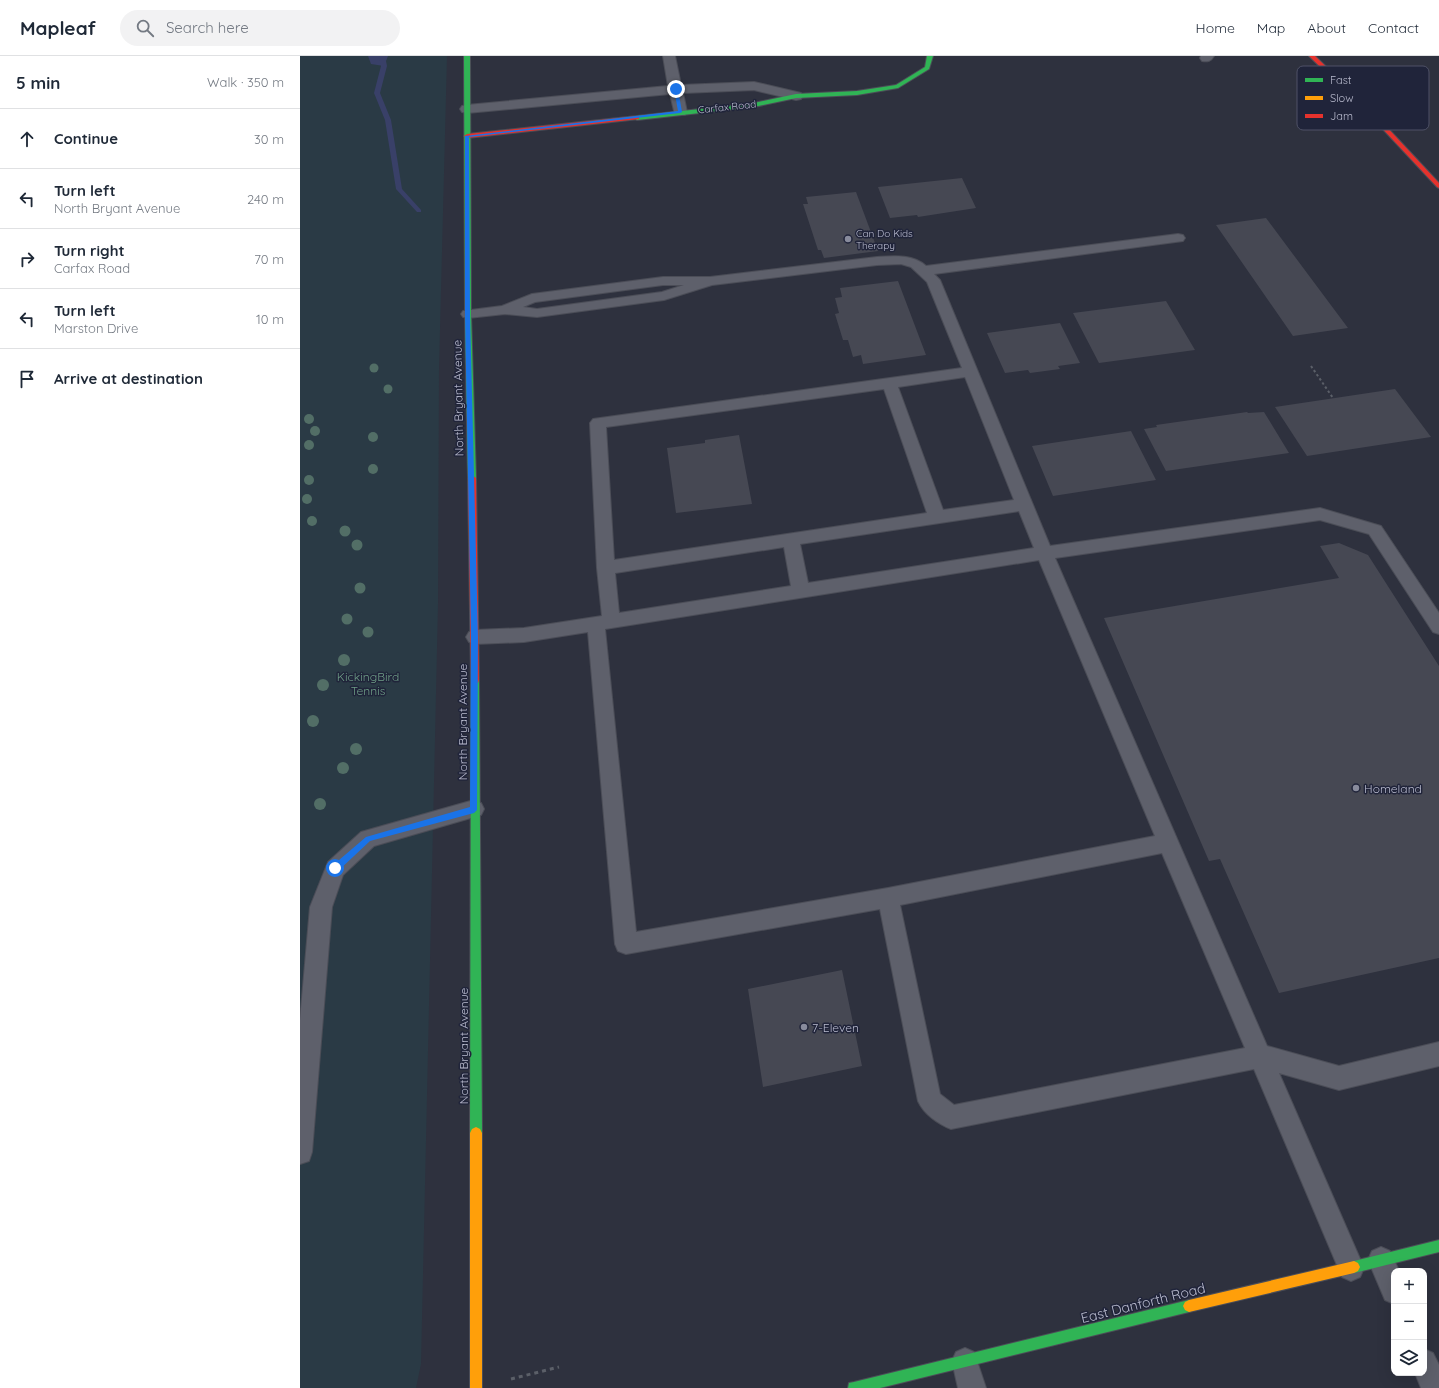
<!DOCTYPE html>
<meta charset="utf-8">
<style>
body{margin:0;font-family:Quicksand,sans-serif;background:#f2f2f3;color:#1f2937}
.controls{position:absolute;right:12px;bottom:12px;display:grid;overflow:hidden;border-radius:8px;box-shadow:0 4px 16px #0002}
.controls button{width:36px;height:36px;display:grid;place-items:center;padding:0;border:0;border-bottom:1px solid #e0e1e3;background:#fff;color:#1f2937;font:20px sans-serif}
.stop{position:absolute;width:12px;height:12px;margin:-9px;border:3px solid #1a73e8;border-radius:50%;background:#fff}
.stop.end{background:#1a73e8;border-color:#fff;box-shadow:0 1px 4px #0008}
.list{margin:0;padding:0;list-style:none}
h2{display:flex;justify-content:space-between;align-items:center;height:52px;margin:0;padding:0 16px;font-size:17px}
h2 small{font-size:13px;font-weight:400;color:#747a83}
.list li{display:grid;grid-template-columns:26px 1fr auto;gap:12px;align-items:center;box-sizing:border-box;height:60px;padding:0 16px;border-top:1px solid #e0e1e3}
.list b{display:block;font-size:15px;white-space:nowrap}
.list p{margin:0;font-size:13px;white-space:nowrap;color:#747a83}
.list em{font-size:13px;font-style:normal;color:#747a83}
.icon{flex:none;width:22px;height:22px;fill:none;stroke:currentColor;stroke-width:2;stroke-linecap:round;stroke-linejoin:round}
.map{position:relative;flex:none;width:1139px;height:1332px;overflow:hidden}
header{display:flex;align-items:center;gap:24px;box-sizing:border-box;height:56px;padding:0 20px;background:#fff;border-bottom:1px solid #e0e1e3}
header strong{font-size:19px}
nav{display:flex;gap:22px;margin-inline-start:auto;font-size:14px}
.search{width:280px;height:36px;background:#f2f2f3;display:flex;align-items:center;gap:10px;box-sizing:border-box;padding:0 14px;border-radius:22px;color:#747a83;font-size:15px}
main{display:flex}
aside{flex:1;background:#fff}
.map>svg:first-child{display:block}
</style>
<header>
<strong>Mapleaf</strong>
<div class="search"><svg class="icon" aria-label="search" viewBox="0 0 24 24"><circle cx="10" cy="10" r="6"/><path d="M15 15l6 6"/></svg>Search here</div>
<nav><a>Home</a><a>Map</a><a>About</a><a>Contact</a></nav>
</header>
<main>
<aside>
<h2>5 min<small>Walk · 350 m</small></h2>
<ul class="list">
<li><svg class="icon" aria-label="ahead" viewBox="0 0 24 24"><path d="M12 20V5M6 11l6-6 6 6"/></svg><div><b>Continue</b></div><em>30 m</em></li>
<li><svg class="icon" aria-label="left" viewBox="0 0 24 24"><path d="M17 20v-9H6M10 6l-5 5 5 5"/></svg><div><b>Turn left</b><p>North Bryant Avenue</p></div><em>240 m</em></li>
<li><svg class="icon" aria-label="right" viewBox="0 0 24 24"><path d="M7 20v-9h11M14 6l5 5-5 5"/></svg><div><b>Turn right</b><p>Carfax Road</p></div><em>70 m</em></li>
<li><svg class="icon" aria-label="left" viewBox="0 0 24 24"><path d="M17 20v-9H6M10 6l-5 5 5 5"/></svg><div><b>Turn left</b><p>Marston Drive</p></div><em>10 m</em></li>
<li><svg class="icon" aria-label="arrive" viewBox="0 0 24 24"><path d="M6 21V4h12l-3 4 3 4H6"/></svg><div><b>Arrive at destination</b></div></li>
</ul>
</aside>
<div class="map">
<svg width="1139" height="1332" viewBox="0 0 1139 1332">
<rect width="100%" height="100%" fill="#2e313e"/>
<path fill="#2a3a45" d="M0 0H147L139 313 138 548 121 1308 116 1332H0Z"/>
<path fill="#394068" d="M68 0H88L84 10 71 8Z"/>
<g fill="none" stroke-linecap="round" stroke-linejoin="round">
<path fill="#394068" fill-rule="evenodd" d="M79 0H85L87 10 80 37 91 64 102 133 121 154V156H117L96 133 85 64 74 37 81 10Z"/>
</g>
<path fill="#464853" d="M662 122 676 152 618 161 617 159 590 162 578 131Z
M556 136 578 195 524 202 521 194H518L503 148H508L506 141Z
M966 162 1048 272 993 280 916 169Z
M598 225 626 299 563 308 561 299 553 301 548 284H543L535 258 539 257 535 242 542 241 540 232Z
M866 245 895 294 799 307 773 257Z
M760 267 780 307 758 310 760 313 730 317 728 314 705 317 687 277Z
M1095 333 1131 381 1007 400 975 351Z
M947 356 948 357 964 356 989 397 866 415 844 373 857 371 856 369Z
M831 375 856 424 753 440 732 390Z
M439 379 452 448 376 457 367 392 405 387V384Z
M1039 487 1068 499 1139 610V902L979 937 920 803 909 805 804 562 1039 522 1020 490Z
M542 914 562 1010 463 1031 448 933Z"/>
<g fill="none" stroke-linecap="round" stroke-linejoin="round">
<g stroke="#4b4d57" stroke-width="2">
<path id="lane" d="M878 178 883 179 885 182 883 185 634 218 640 224 750 490 1020 452 1081 470 1139 557V578L1133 576 1069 478 1020 464 755 502 967 990 1039 1010 1139 986V1010L1039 1034 979 1017 1064 1212 1060 1221 1051 1225 1042 1221 954 1013 651 1073C638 1068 624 1058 618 1045L580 853 326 898 318 895 315 888 288 576 224 586 175 588 169 586 166 581 169 576 175 574 224 572 302 560 297 512 290 367 293 363 662 312 627 226 611 211 601 208 577 209 412 229 364 244 237 261 205 258 168 262 163 261 161 258 163 255 202 250 232 238 363 221H410L577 201C594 200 613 198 626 210ZM363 229H384L362 236 237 253 223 251 235 246ZM665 321 714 444 643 454 598 331ZM584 333 627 457 314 504 306 371ZM719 455 734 492 508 527 500 488ZM484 491 491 530 319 557 315 517ZM739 504 855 780 588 832 336 876 305 573ZM862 797 945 992 654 1049 640 1038 600 849Z
M174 744 181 747 184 753 181 759 74 790 43 819 32 851 12 1096 9 1105 0 1108V964L10 851 28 806 61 776Z
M1081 1191 1090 1195 1099 1215H1094V1248L1085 1244 1068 1204 1072 1195Z
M665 1292 674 1296 686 1332H658L652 1305 656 1296Z
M1124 1293 1133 1297 1139 1309V1332H1121L1115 1317H1124Z"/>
</g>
<g stroke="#4b4d57" stroke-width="2">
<path id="street" d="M363 0H375L381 29 454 26 501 37 503 40 501 43 496 44 454 34 383 37 387 56 385 59H375L370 38 167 57 162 56 160 53 162 50 167 49 368 30Z
M901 0H914C911 5 908 6 902 5L900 2Z"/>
</g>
<g stroke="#4b4d57" stroke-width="2">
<path id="fast" d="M164 0H170L171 258 176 422 172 425 168 422 165 258Z
M627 0H633L629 13 598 32 557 39 496 42 454 51 337 64 334 62 337 60 454 47 496 38 557 35 596 29 625 11Z
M175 620 178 621 179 624 182 1077 180 1081 176 1083 172 1081 170 1077 171 624 172 621Z
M1139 1184V1196L1054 1217 1050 1215 1048 1211 1050 1207 1054 1205Z
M889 1244 893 1246 895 1250 893 1254 889 1256 580 1332H548L549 1327 554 1326Z"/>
</g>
<g stroke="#4b4d57" stroke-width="2">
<path id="slow" d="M176 1071 180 1073 182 1077V1332H170V1077L172 1073Z
M1054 1205 1058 1207 1060 1211 1058 1215 1054 1217 889 1256 885 1254 883 1250 885 1246 889 1244Z"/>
</g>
<g stroke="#4b4d57" stroke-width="2">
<path id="jam" d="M1009 0H1015L1069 52 1139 127V132L1137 131 1065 54Z
M337 60 339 61V63L167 82 164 80 167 78Z
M172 419 176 422 179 624 178 627H172L171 624 168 422Z"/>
</g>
<path stroke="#5b5f68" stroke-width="2" stroke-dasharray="2.5 2.5" stroke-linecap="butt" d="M1011 310 1033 342"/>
<path stroke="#5b5f68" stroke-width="3" stroke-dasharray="4 4" stroke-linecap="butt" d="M211 1323 259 1311"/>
<use href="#lane" fill="#5e606b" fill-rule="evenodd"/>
<use href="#street" fill="#5e606b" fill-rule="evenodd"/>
<use href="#fast" fill="#30b455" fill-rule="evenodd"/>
<use href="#slow" fill="#ff9f0a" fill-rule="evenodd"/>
<use href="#jam" fill="#e5322d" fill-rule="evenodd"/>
</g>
<g fill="#526e66">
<circle cx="74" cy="312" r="4.5"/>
<circle cx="88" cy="333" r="4.5"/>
<circle cx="9" cy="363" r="5"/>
<circle cx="15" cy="375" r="5"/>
<circle cx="73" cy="381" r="5"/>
<circle cx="9" cy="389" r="5"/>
<circle cx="73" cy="413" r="5"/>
<circle cx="9" cy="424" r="5"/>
<circle cx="7" cy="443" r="5"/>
<circle cx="12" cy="465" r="5"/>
<circle cx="45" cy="475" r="5.5"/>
<circle cx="57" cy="489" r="5.5"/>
<circle cx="60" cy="532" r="5.5"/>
<circle cx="47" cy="563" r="5.5"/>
<circle cx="68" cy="576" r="5.5"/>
<circle cx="44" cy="604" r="6"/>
<circle cx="23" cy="629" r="6"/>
<circle cx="13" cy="665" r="6"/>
<circle cx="56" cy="693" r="6"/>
<circle cx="43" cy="712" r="6"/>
<circle cx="20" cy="748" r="6"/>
</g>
<path fill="#1a73e8" d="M376 32 378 33 382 56 380 57 169 81 170 258 178 581 177 754 174 757 70 785 38 815H32V810L66 781 170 751 171 581 165 258V80L378 55 374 33Z"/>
<g fill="#888b9c" stroke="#20243a" stroke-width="1.5">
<circle cx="548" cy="183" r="4"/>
<circle cx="1056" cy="732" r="4"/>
<circle cx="504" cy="971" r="4"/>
</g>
<g text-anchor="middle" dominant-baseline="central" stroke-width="3" stroke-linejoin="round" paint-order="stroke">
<g font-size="10" fill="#b9bbce" stroke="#20243a">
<text transform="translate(427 51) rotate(-6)">Carfax Road</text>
</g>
<g font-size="10" fill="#b9bbce" stroke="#20243a" text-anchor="start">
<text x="556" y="177">Can Do Kids<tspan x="556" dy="12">Therapy</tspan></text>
</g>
<g font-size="12" fill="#b9bbce" stroke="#20243a">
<text transform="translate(158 342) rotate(-91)">North Bryant Avenue</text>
<text transform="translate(162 666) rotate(-90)">North Bryant Avenue</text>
<text transform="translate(163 990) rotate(-90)">North Bryant Avenue</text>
</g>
<g font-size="12" fill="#6f9f87" stroke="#20243a">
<text x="68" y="620">KickingBird<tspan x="68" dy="14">Tennis</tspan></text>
</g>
<g font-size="12" fill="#b9bbce" stroke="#20243a" text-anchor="start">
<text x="1064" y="732">Homeland</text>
<text x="512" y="971">7-Eleven</text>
</g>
<g font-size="14" fill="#b9bbce" stroke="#20243a">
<text transform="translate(843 1247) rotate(-14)">East Danforth Road</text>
</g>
</g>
<rect x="997" y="10" width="132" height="64" rx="6" fill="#20243a" stroke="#4e5166" stroke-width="1"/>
<rect x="1005" y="22" width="18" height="4" fill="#30b455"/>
<rect x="1005" y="40" width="18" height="4" fill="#ff9f0a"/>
<rect x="1005" y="58" width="18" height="4" fill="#e5322d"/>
<g font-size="11" fill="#b9bbce">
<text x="1030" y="28">Fast</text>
<text x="1030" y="46">Slow</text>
<text x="1030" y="64">Jam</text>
</g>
</svg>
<div class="controls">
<button>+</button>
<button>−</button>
<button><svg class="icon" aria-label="layers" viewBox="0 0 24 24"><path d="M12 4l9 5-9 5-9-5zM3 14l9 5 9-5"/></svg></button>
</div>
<div class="stop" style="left:35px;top:812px"></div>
<div class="stop end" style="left:376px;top:33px"></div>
</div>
</main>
